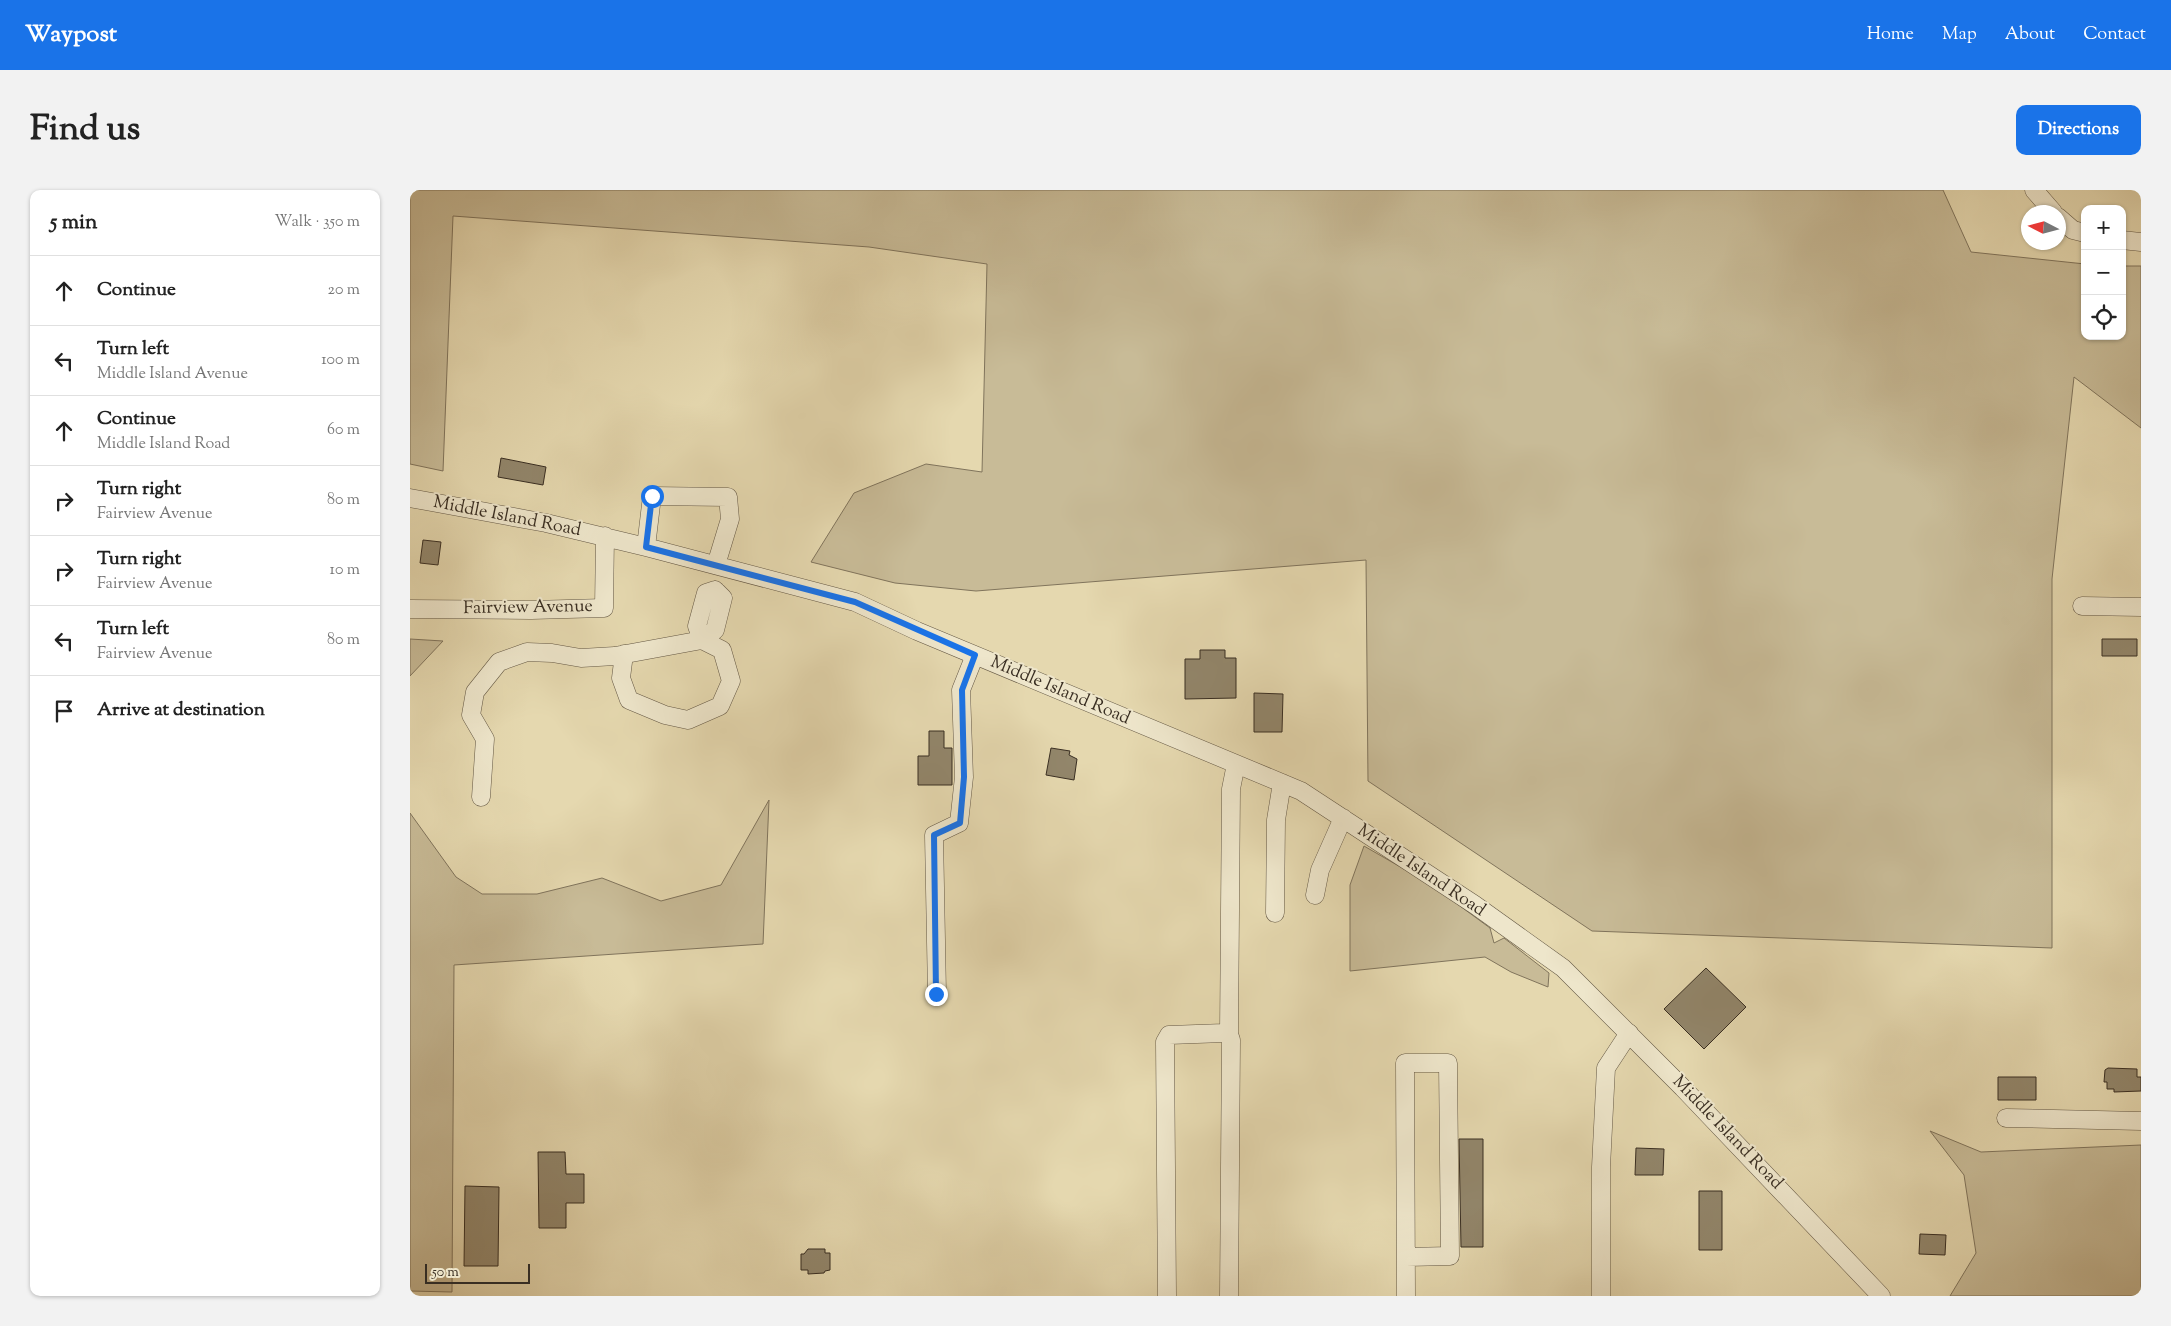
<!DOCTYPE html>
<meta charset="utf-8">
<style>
body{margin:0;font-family:"Sorts Mill Goudy",serif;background:#f2f2f2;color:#222}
.controls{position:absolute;right:15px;top:15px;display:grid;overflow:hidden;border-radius:10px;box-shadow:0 1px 4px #0004}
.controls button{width:45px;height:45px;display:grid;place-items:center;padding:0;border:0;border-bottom:1px solid #e0e0e0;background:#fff;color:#222;font:25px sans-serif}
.compass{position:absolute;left:1611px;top:15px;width:45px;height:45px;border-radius:50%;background:#fff;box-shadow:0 1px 4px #0004;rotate:276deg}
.scale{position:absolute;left:15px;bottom:12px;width:105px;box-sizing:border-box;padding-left:5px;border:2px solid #392e22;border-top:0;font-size:14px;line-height:18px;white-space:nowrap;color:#392e22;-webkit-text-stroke:4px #eee6cb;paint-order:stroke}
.stop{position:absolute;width:15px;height:15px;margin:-11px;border:4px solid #1a73e8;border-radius:50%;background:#fff}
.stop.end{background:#1a73e8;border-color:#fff;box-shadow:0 1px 5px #0008}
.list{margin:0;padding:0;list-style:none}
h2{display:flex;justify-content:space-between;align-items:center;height:65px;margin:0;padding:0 20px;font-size:21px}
h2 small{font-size:16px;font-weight:400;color:#767676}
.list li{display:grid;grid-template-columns:32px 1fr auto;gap:15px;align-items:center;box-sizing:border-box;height:70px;padding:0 20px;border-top:1px solid #e0e0e0}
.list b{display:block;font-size:19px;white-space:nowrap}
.list p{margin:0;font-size:16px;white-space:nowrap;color:#767676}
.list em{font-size:16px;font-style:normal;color:#767676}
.icon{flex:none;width:28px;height:28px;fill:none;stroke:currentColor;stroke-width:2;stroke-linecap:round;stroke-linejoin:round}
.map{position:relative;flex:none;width:1731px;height:1106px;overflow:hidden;border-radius:10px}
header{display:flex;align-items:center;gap:30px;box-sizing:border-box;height:70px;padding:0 25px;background:#1a73e8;color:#fff}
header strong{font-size:24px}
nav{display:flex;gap:28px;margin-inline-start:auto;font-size:18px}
.intro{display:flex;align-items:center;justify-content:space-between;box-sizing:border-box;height:120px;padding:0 30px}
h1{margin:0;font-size:35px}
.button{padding:12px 22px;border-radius:10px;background:#1a73e8;color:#fff;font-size:18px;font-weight:700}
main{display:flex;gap:30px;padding:0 30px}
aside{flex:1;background:#fff;border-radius:10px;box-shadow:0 1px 4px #0004}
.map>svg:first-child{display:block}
</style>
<header>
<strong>Waypost</strong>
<nav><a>Home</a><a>Map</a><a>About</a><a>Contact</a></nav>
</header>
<div class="intro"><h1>Find us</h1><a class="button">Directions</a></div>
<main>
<aside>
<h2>5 min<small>Walk · 350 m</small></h2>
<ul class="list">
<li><svg class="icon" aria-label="ahead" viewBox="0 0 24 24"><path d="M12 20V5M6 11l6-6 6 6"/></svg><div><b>Continue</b></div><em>20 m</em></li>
<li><svg class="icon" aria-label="left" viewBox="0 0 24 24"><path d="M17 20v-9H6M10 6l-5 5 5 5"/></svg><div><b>Turn left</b><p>Middle Island Avenue</p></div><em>100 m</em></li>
<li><svg class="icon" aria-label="ahead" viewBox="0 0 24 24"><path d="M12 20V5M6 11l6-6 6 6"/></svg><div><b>Continue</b><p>Middle Island Road</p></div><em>60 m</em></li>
<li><svg class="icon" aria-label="right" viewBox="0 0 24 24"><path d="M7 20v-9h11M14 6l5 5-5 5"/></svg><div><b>Turn right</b><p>Fairview Avenue</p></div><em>80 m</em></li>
<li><svg class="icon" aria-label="right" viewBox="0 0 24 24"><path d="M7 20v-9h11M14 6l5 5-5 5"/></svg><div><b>Turn right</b><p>Fairview Avenue</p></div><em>10 m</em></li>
<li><svg class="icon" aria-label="left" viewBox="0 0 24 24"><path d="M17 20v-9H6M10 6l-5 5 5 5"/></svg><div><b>Turn left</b><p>Fairview Avenue</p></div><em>80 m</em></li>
<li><svg class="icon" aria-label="arrive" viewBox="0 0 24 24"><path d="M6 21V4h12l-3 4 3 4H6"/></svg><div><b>Arrive at destination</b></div></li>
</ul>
</aside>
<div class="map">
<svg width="1731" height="1106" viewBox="0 0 1731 1106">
<rect width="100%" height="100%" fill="#e5d8af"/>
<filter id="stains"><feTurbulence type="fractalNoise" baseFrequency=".004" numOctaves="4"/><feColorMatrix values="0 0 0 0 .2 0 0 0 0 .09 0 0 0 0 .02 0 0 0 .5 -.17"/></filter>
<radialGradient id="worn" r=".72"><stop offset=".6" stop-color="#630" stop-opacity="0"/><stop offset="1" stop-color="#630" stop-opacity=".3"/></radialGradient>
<path fill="#c8bb97" stroke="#80745c" d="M0 0H1533L1561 62 1675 74V146H1712V76H1731V238L1664 187 1642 389V758L1182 741 958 591 956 370 566 401 485 393 401 372 444 303 516 274 572 282 577 74 459 57 43 26 33 281 0 274Z
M0 449 33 451 0 486Z
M359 610 353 754 44 775 42 1102 0 1101V623L46 687 72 704H127L192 688 251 711 311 695Z
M954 656 1020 694 1080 738 1084 753 1094 748 1139 783 1138 797 1101 782 1075 767 940 781V695Z
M1520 941 1571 962 1731 955V1106H1540L1566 1063 1554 985Z"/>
<path fill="#92866b" stroke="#392e22" d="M91 268 136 277 133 295 88 287Z
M13 350 31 352 28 375 10 373Z
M1692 449H1727V466H1692Z
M790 460H815V468H826V508L775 509V469H790Z
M844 503 873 504 872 542H844Z
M519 541H534V558H542V595H508V566H519Z
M641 558 660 561 659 565 667 569 664 590 636 585Z
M1296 778 1336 817 1294 859 1254 819Z
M1698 878 1727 879V887H1731V901L1704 902V899H1697V892H1694L1695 880Z
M1588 887H1626V910H1588Z
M1049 949H1073V1057H1051Z
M1226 958 1254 959 1253 985H1225Z
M128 962H155L156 984H174V1013H156V1038H129Z
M55 996 89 997 88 1076H54Z
M1289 1001H1312V1060H1289Z
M1510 1044 1536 1045 1535 1065 1509 1064Z
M398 1059H415V1063H420V1080L415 1081 414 1083 398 1084V1080H391V1064H394Z"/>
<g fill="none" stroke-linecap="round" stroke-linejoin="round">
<g stroke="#645845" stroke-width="19">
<path id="minor" d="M1624 0 1643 22
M1648 27 1663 40 1675 43
M1712 50 1731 52
M0 308 136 333 236 357 445 412 507 441 891 601 1065 715 1153 778 1273 898 1471 1106
M236 357 242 306 318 307 320 329 306 375
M1672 416 1731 417
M0 419 121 420 194 418 195 346
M214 464 211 488 219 510 255 525 278 530 310 516 321 491 312 460 292 450 287 436 296 403 305 400
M71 607 75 549 61 525 65 502 89 472 117 462 142 463 171 468 205 466 292 450 305 440 313 408 305 400
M905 705 910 680 933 628
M865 723 866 630 872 593
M527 804 524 645 549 633 554 587 551 500 565 465
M819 844 821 599 826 574
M1596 928 1731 931
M757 1106 755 852 759 845 814 843 819 844 821 850 819 1106
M996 1106 995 873H1038L1040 1066 996 1067
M1191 1106V977L1196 878 1219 843"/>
</g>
<use href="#minor" stroke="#eee6cb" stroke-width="18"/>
</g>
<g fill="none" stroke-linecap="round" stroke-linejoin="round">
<path stroke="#1a73e8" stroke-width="6" d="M242 306 236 357 445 412 565 465 552 500 554 587 550 633 524 645 526 804"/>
</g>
<g text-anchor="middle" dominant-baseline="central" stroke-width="4" stroke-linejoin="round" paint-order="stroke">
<g font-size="18" fill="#392e22" stroke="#eee6cb">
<text transform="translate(97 327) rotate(11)">Middle Island Road</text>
<text transform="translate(118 418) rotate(-1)">Fairview Avenue</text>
<text transform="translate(650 501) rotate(23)">Middle Island Road</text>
<text transform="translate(1011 681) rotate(34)">Middle Island Road</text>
<text transform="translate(1317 943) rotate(46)">Middle Island Road</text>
</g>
</g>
<rect width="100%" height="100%" filter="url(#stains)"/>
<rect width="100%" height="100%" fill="url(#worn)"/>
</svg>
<div class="controls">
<button>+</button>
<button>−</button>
<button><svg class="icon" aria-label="locate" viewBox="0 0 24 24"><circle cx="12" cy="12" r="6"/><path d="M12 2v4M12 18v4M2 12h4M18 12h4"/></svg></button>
</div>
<svg class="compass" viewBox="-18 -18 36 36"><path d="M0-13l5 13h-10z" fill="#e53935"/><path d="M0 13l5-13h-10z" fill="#767676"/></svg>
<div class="scale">50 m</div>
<div class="stop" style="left:242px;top:306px"></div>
<div class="stop end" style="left:526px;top:804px"></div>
</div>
</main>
